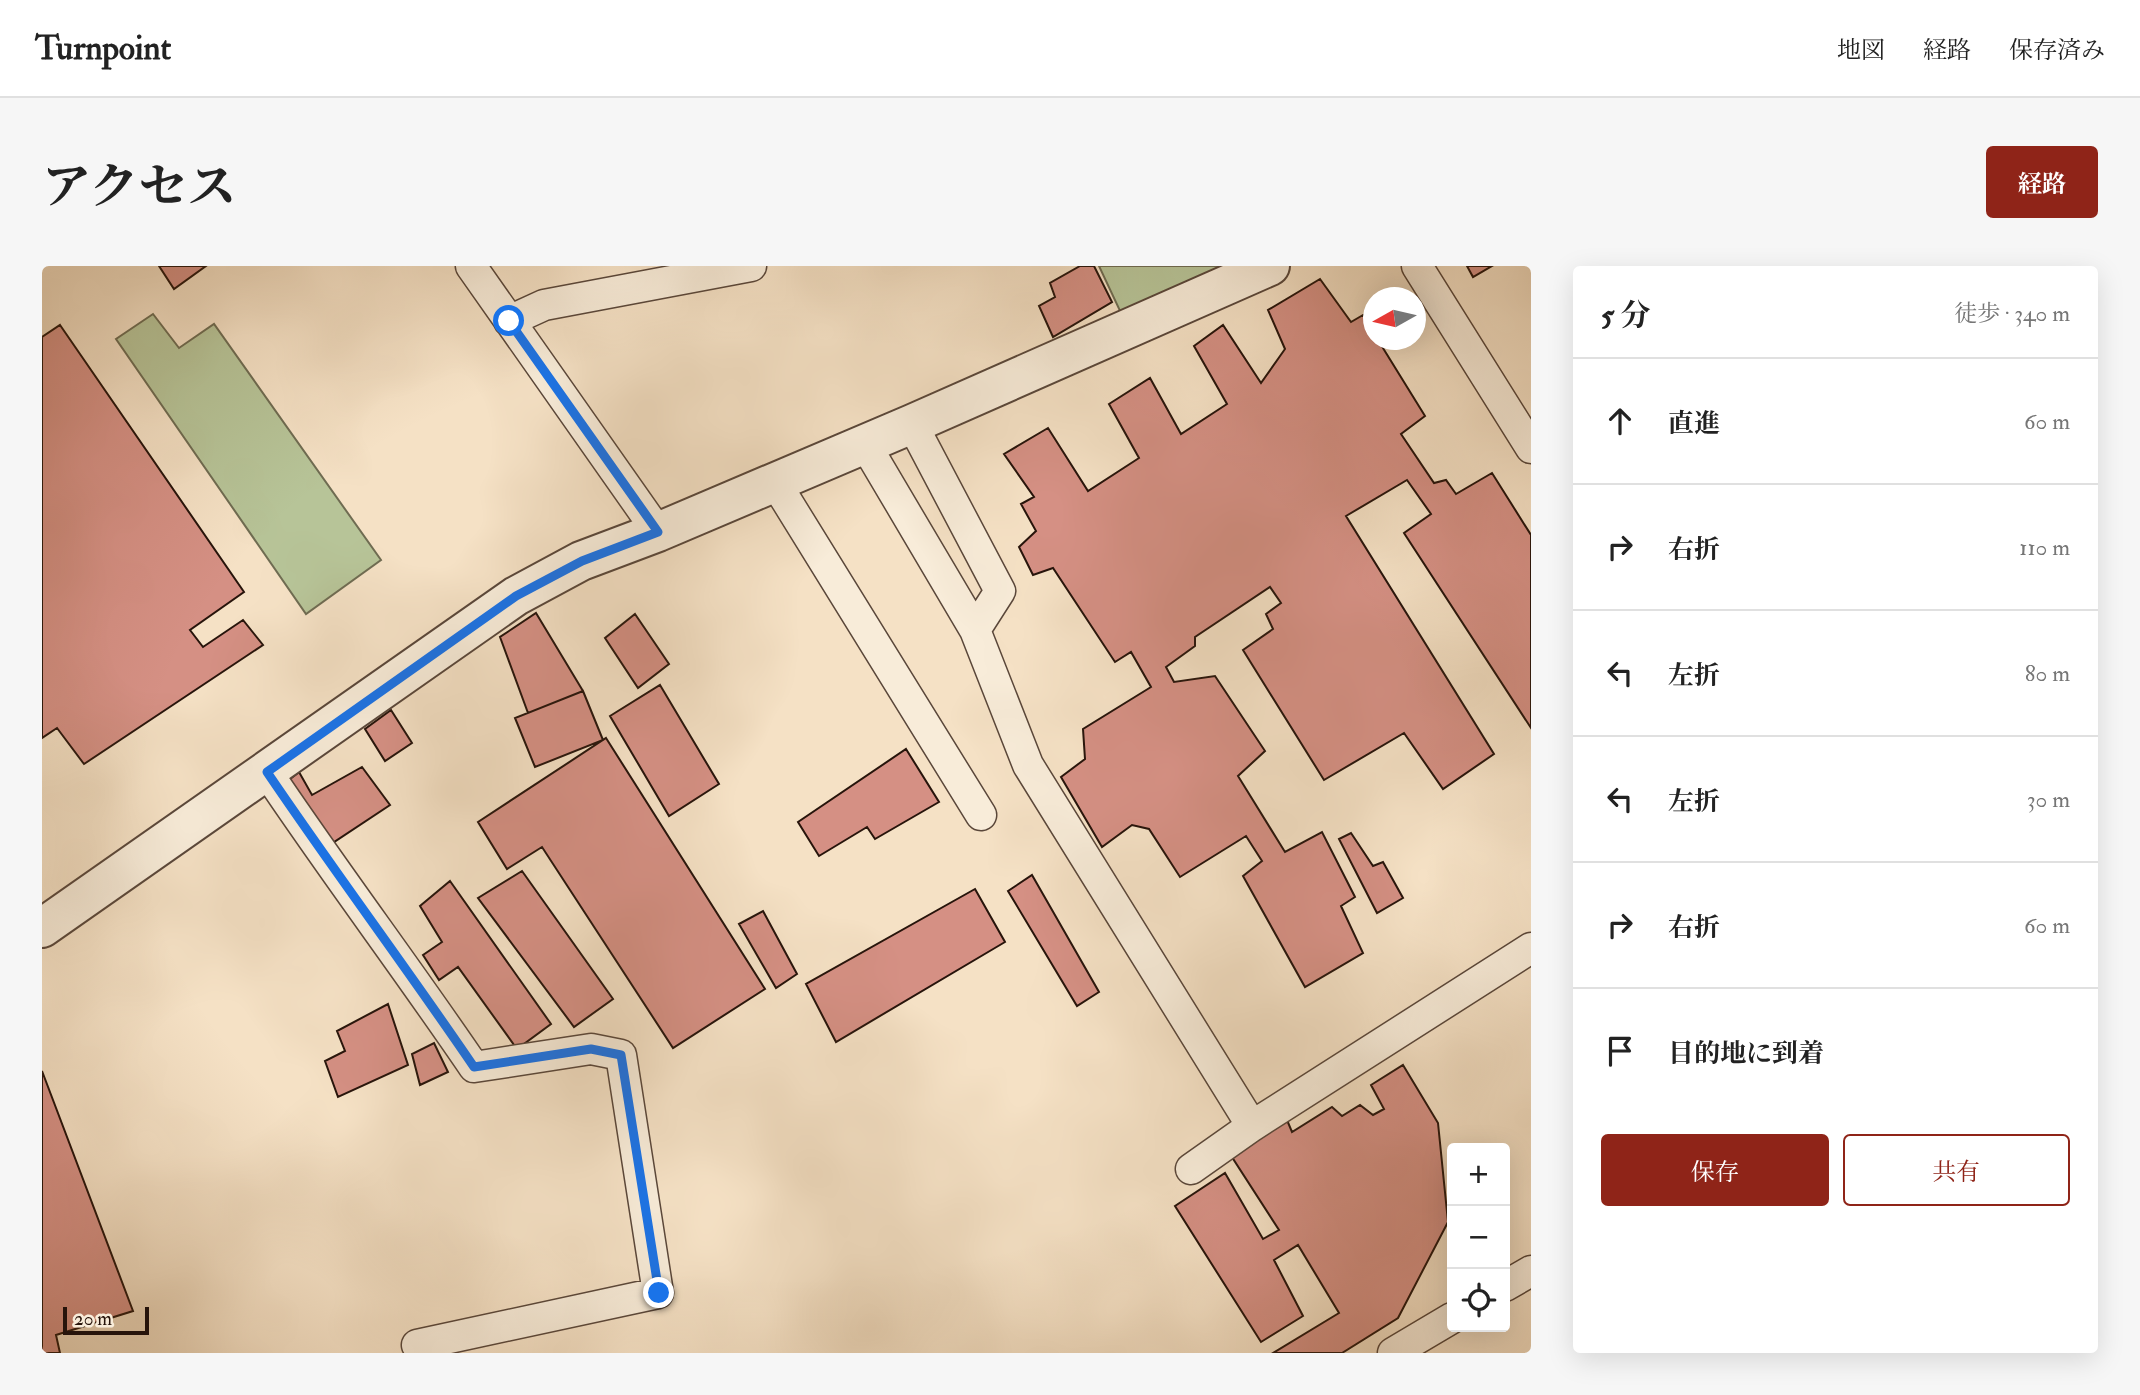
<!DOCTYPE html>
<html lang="ja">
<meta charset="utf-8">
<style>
body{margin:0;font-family:"IM FELL Double Pica","Noto Serif JP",serif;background:#f6f6f6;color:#222}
.controls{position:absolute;right:21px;bottom:21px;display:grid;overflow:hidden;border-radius:7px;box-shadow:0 7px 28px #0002}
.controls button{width:63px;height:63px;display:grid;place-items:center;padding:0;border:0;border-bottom:2px solid #e0e0e0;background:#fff;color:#222;font:35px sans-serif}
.compass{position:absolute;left:1321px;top:21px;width:63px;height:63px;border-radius:50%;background:#fff;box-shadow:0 7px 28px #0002;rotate:262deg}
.scale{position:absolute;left:21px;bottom:18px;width:86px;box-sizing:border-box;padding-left:7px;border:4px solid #27140b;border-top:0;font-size:19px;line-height:24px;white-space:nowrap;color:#27140b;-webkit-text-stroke:5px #f8ecd9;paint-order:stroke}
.stop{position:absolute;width:21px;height:21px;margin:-16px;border:5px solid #1a73e8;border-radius:50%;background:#fff}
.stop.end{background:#1a73e8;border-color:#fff;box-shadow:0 2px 7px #0008}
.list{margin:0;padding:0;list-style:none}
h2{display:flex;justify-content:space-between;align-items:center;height:91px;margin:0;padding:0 28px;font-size:30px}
h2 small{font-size:23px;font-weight:400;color:#767676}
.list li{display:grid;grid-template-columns:46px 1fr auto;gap:21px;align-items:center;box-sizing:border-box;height:126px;padding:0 28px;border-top:2px solid #e0e0e0}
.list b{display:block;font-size:26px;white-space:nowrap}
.list em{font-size:23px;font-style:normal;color:#767676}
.actions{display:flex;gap:14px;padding:21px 28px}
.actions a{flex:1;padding:16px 0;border:2px solid #8f2418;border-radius:7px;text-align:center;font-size:24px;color:#8f2418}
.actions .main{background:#8f2418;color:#fff}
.icon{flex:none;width:38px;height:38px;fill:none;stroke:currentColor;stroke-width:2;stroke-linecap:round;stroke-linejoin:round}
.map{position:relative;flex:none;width:1489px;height:1087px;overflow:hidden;border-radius:7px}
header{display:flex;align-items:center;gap:42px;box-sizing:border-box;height:98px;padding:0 35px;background:#fff;border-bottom:2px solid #e0e0e0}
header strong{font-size:33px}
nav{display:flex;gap:38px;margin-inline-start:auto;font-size:24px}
.intro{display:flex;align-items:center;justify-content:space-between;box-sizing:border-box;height:168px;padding:0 42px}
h1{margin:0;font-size:49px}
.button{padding:18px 32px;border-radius:7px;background:#8f2418;color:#fff;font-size:24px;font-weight:700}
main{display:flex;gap:42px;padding:0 42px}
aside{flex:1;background:#fff;border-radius:7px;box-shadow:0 7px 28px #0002}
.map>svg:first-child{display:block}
</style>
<header>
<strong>Turnpoint</strong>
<nav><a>地図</a><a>経路</a><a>保存済み</a></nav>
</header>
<div class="intro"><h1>アクセス</h1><a class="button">経路</a></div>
<main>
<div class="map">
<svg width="1489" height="1087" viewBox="0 0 1489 1087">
<rect width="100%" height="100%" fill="#f5e1c5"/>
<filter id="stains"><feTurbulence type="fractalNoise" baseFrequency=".00286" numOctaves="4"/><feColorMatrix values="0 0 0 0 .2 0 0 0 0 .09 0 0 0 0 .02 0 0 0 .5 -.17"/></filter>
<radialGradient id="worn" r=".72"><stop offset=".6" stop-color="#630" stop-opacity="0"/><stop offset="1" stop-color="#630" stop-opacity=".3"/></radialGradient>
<path fill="#b7c498" stroke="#6f6c52" stroke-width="2" d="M1057 0H1183L1079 47Z
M111 48 137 82 172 58 339 294 264 348 74 73Z"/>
<path fill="#d59084" stroke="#27140b" stroke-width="2" d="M117 0H164L132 23Z
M1038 0H1052L1070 36 1011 71 997 40 1013 31 1008 17Z
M1425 0H1450L1431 11Z
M1278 13 1309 56 1321 49 1332 66V74H1336L1383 150 1359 168 1392 217 1404 214 1414 228 1450 207 1489 269V462L1362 267 1389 248 1365 214 1304 250 1452 488 1401 523 1362 467 1282 514 1201 384 1231 363 1224 348 1239 337 1228 321 1153 371V380L1124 401 1132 416 1173 410 1223 485 1196 510 1243 586 1280 566 1313 631 1299 640 1321 687 1263 721 1201 610 1220 595 1204 570 1138 611 1107 563 1090 559 1060 581 1019 511 1043 493 1041 463 1109 421 1089 386 1073 396 1011 302 991 309 977 281 994 265 979 238 992 231 962 188 1006 162 1046 225 1097 192 1067 138 1108 112 1139 168 1185 138 1152 80 1181 59 1219 117 1243 83 1226 44Z
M18 59 202 326 148 364 161 381 201 354 221 379 42 498 15 462 0 472V71Z
M494 347 541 425 486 447 458 371Z
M593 348 627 398 596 422 563 372Z
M618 419 677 518 627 550 568 450Z
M541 425 561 474 493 501 473 452Z
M349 444 370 477 343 495 323 463Z
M564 472 723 723 631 782 500 581 465 603 436 556Z
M864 483 897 536 833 573 825 561 777 590 756 556Z
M320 501 348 539 286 580 243 517 257 506 270 529Z
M1309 567 1331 600 1341 596 1361 632 1335 647 1297 573Z
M480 605 571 733 532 761 436 632Z
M990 609 1057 726 1035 740 966 625Z
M408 615 509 758 475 783 416 701 397 714 381 689 400 676 378 640Z
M933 623 963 676 794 776 764 718Z
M721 645 755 708 734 722 697 658Z
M346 738 366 799 296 831 283 795 303 785 295 765Z
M392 777 406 806 378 819 370 788Z
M1361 799 1396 857 1406 956 1356 1052 1300 1087H1231L1297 1047 1256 979 1232 994 1261 1050 1219 1076 1133 940 1183 907 1221 973 1237 964 1188 888 1245 854 1250 866 1290 841 1300 850 1318 839 1331 849 1342 843 1329 819Z
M0 805 91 1045 14 1069 18 1087H0Z"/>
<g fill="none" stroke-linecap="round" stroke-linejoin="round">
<g stroke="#5a473a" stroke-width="33">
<path id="minor" d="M429 0 616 266
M1375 0 1489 182
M467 55 502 39 709 0
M870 158 958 325 933 364
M823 178 933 364 986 499 1210 860 1149 903
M733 216 939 549
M225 506C292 606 364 701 432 801L549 783 579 789 616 1027 375 1079
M1210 860 1489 682
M1463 1020 1489 1005
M1351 1087 1410 1052"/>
</g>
<g stroke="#5a473a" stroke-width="42">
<path id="tertiary" d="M0 662 474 330 539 295 616 266 870 158 1228 0"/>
</g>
<use href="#minor" stroke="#f8ecd9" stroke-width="30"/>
<use href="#tertiary" stroke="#f8ecd9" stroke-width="38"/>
</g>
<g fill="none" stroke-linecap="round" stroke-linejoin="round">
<path stroke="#1a73e8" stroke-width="9" d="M467 55 616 266 540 295 474 330 225 506C292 605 364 701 432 801L549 783 579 789 617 1027"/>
</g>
<rect width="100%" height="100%" filter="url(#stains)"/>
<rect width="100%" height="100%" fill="url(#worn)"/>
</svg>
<div class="controls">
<button>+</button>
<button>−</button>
<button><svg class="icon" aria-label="locate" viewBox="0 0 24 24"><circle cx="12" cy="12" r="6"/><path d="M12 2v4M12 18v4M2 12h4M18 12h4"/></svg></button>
</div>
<svg class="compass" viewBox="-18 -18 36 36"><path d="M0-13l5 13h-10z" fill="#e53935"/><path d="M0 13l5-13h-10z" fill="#767676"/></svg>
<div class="scale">20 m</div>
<div class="stop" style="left:467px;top:55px"></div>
<div class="stop end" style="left:617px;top:1027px"></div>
</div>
<aside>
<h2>5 分<small>徒歩 · 340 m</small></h2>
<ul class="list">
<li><svg class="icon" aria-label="ahead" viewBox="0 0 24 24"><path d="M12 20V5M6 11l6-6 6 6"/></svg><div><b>直進</b></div><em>60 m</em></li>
<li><svg class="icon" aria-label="right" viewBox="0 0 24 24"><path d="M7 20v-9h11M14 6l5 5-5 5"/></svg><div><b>右折</b></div><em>110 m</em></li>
<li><svg class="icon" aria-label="left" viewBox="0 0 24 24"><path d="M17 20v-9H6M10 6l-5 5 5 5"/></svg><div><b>左折</b></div><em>80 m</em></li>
<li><svg class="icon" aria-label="left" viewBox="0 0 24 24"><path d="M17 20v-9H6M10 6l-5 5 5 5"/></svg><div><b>左折</b></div><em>30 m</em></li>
<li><svg class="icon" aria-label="right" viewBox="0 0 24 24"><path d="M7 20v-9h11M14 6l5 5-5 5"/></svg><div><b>右折</b></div><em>60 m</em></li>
<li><svg class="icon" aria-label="arrive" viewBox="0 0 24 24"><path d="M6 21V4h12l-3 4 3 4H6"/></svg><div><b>目的地に到着</b></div></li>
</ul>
<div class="actions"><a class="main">保存</a><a>共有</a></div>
</aside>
</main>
